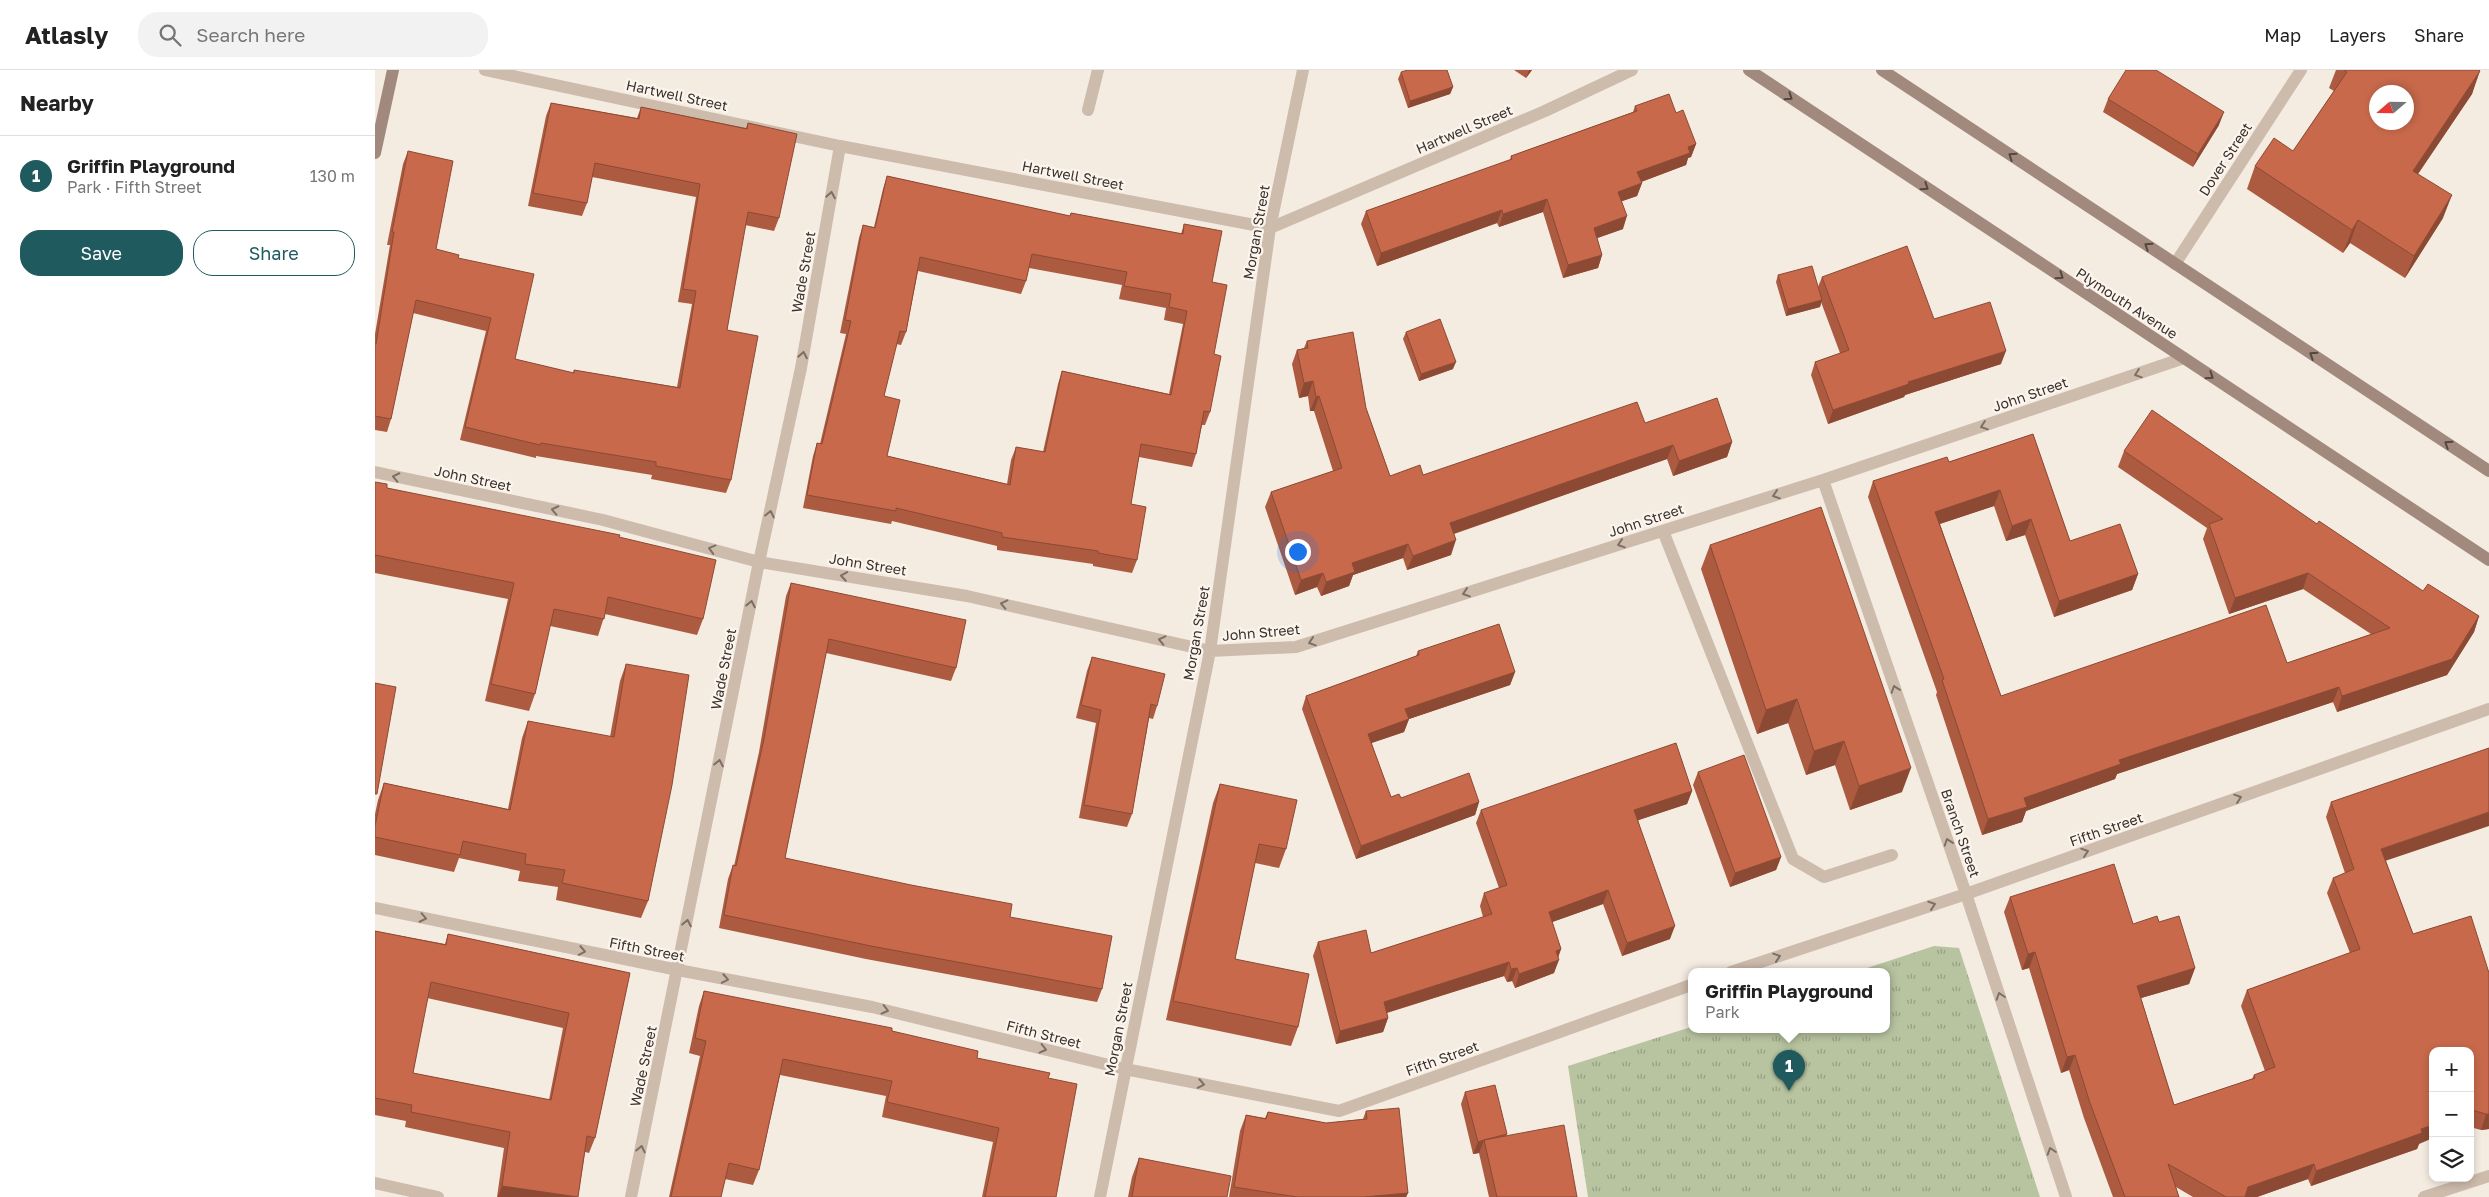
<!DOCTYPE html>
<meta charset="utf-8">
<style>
body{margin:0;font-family:"Golos Text",sans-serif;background:#f2f2f2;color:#222}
.controls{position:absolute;right:15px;bottom:15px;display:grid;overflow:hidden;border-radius:10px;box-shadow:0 2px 8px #0003}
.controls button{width:45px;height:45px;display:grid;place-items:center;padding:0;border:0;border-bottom:1px solid #e0e0e0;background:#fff;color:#222;font:25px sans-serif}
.compass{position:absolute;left:1994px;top:15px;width:45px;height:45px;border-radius:50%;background:#fff;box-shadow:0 2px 8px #0003;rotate:250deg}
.you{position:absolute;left:922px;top:481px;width:18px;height:18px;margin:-12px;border:4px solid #fff;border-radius:50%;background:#1a73e8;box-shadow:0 0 0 8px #1a73e833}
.badge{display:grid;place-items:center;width:32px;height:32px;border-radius:50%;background:#1f5a5e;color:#fff;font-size:16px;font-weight:700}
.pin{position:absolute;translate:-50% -41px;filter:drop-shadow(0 1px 2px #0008)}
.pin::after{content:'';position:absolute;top:26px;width:18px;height:15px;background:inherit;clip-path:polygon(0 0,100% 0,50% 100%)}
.popup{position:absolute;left:1313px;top:898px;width:202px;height:65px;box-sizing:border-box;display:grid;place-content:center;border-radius:10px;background:#fff;filter:drop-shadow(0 1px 4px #0005);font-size:16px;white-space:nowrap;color:#767676}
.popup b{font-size:19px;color:#222}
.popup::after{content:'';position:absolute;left:50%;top:100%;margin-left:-10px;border:10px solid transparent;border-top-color:#fff}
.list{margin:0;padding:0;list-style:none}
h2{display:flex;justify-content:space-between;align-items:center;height:65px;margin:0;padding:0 20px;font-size:21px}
h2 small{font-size:16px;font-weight:400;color:#767676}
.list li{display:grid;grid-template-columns:32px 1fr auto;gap:15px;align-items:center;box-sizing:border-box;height:80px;padding:0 20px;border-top:1px solid #e0e0e0}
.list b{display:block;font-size:19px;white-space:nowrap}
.list p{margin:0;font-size:16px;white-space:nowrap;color:#767676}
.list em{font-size:16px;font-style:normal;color:#767676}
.actions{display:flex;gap:10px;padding:15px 20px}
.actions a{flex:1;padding:11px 0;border:1px solid #1f5a5e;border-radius:20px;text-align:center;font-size:18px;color:#1f5a5e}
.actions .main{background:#1f5a5e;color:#fff}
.icon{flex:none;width:28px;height:28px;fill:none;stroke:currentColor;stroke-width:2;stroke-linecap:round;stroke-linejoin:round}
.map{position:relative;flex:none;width:2114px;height:1127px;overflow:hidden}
header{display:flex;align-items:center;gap:30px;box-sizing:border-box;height:70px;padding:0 25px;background:#fff;border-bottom:1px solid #e0e0e0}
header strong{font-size:24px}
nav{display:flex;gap:28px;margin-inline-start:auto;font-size:18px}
.search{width:350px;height:45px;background:#f2f2f2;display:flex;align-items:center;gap:12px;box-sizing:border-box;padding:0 18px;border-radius:20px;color:#767676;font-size:19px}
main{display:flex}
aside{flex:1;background:#fff}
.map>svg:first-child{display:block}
</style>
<header>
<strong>Atlasly</strong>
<div class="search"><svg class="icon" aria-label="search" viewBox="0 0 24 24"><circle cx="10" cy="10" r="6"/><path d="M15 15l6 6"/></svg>Search here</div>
<nav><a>Map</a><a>Layers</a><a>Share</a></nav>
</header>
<main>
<aside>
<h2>Nearby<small></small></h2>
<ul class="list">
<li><span class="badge">1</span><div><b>Griffin Playground</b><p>Park · Fifth Street</p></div><em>130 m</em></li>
</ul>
<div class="actions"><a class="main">Save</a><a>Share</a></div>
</aside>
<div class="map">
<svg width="2114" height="1127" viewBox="0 0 2114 1127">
<defs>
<pattern id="grass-tufts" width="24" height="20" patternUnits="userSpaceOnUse" patternTransform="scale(1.25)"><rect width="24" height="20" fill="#b8c4a0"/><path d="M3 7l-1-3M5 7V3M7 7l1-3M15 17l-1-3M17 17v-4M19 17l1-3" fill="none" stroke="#97a083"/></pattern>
</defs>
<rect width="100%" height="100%" fill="#f4ebe1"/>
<path fill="url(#grass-tufts)" d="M1559 876 1584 878 1665 1127H1213L1193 996 1316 957V960H1512V902H1480Z"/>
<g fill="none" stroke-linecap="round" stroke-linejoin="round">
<path stroke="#cdbbac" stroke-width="12" d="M713 40 723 0
M1288 461 1418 789 1449 807 1517 785
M0 1113 63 1127"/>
<path stroke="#cdbbac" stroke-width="12" d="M110 0 465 76 895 158 1170 41 1257 0
M1800 194 1926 0
M0 402 228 450 384 492 592 526 835 581 921 577 1448 410 1809 288
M1448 410 1591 824 1691 1127
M0 838 303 900 497 937 750 999 964 1041 1316 915
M1356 902 1591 824 2114 639
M256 1127 384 492 426 298 465 76
M725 1127 835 581 895 158 928 0
M2049 1127 2114 1106"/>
<path stroke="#a18a7d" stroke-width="12" d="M1374 0 2114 490
M1507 0 2114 401
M0 83 18 0"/>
</g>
<path fill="#ac5a40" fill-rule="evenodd" d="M1139 0H1157L1151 8Z
M1961 0H2104L2097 24 2043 104 2068 148 2030 208 1975 173 1968 183 1872 119 1880 96 1918 81 1959 21 1954 18Z
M1026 2 1078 17 1075 24 1033 38 1023 9Z
M1733 29 1844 55 1818 97 1728 42Z
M176 33 262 48 266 37 371 58 373 53 404 148 399 161 370 155 352 260 356 410 351 423 276 409 277 405 161 386V388L85 370 111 261 38 243 16 349 12 362 0 360V264L15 175H12L28 94 33 81 61 179 83 188 140 289 198 303 199 300 302 317 317 234 303 232 321 127 217 107 212 133 207 146 153 136 171 46Z
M1260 36 1301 43 1321 74 1316 87 1313 88 1311 95 1266 112 1267 113 1262 126 1247 131 1248 159 1222 168 1227 185 1223 198 1188 208 1168 142 1124 157 1122 153 1002 196 986 154 991 141 1135 90 1136 86 1258 42Z
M512 106 695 146 696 143 806 164 809 154 837 212 839 284 835 342 830 355H827L821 384 817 397 764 387 756 434 762 490 757 503 718 496V494L622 480V476L517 451 516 454 428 438 438 386 442 373 445 374 471 264 465 263 484 168 488 155 499 157 508 119ZM654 198 747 215 744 229 791 238 789 250 808 254 794 324 687 301 683 314 668 382 641 377 636 390 632 414 512 386 509 326 521 274 526 275 531 262 543 201 646 224 651 211Z
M1403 205 1443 217 1447 207 1559 249 1626 294 1530 325 1529 327 1453 354 1436 305 1440 292 1465 283 1446 232 1445 237 1411 246 1401 212Z
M1031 262 1078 299 1044 311 1028 269Z
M932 271 991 338 1015 406 1048 405 1270 353 1357 372 1352 387 1298 406 1292 389 1079 464 1076 485 1032 500 1028 488 978 505 974 516 946 526 942 517 920 525 890 437 896 422 958 401 939 341H935L933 326 924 328 917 294 922 280 929 278Z
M1658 364 1695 471 1763 504 1757 520 1679 547 1650 465 1631 471 1619 436 1565 454 1626 626 1912 593 1996 564 1928 519 1854 544 1828 469 1832 458 1743 397 1749 381 1942 454 2048 521 2104 546 2099 562 2072 605 1962 642 1958 632 1742 704 1740 709 1651 741 1647 752 1607 765 1561 625 1562 622 1493 427 1498 411 1574 392Z
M0 412 12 418 244 467 328 549 322 565 230 544 223 566 175 556 160 624 154 641 110 631 133 529 0 503Z
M1335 475 1527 722 1475 740 1460 695 1431 705 1413 653 1382 664 1326 499Z
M416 513 581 598 576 611 451 583 410 788 635 847 727 919 722 932 491 889 344 858 353 809 358 795 359 796 384 682 411 526Z
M1043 581 1140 602 1135 615 1034 649 1029 662 996 673 1016 727 1104 732 1100 745 981 789 927 639 931 626 1041 586Z
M717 587 782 636 778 649 774 648 757 744 752 757 704 748 721 653 701 648 712 601Z
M251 594 273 831 266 848 181 830 183 817 143 811 145 801 84 788 79 802 0 785V744L3 730 9 713 133 739 147 668 153 651 235 667 245 611Z
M1323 702 1406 787 1401 800 1355 817 1318 715Z
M845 714 911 779 904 798 880 793 860 889 923 957 916 976 791 950 838 733Z
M1317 721 1312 734 1263 750 1295 869 1247 886 1228 834 1177 852 1186 879 1183 887 1179 903 1140 918 1137 911 1132 912 1129 906 1012 943 1013 948 1008 962 961 974 938 886 943 872 996 883 1108 847 1105 836 1109 823 1124 818 1101 753 1106 740Z
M1956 732 2011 791 2038 864 2096 846 2114 1059 2106 1060 2095 1057V981L2044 1074 2042 1079 1936 1116 1933 1109 1882 1127H1818L1801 1117 1804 1127H1738L1709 1048 1694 1000 1686 1003 1654 898 1647 900 1629 842 1635 827 1758 854 1784 852 1820 898 1814 914 1766 928 1799 1035 1877 1009 1879 1005 1890 1001 1866 936 1872 920 1975 883 1952 823 1958 808 1970 803 1951 747Z
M0 861 70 874 73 864 255 903 220 1068 214 1083 210 1082 203 1127H122L129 1078 30 1057 31 1051 0 1045ZM52 928 188 958 174 1030 38 1003Z
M329 921 517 961 602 988 673 1008 681 1127H607L618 1072 507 1047 511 1026 405 1005 384 1100 378 1115 350 1109 346 1127H294L325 986 314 983 324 936Z
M1090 1022 1132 1064 1131 1066 1202 1127H1114L1104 1083 1098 1084 1086 1034Z
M991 1041 1033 1123 1031 1127H854L865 1061 871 1045 890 1048 893 1042 951 1053 988 1049Z
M764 1088 852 1127H753L757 1107Z"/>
<path fill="#8c4a34" d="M1154 0H1157L1151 8Z
M2105 1 2097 24 2030 123 2038 101Z
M1078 17 1075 24 1033 38 1035 31Z
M1849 42 1844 55 1818 97 1823 84Z
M1321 74 1316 87 1313 88 1311 95 1258 115 1262 102 1313 77Z
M1267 113 1262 126 1239 134 1243 122Z
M2077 125 2068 148 2030 208 2039 186Z
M1172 129 1168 142 1124 157 1128 144Z
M1127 140 1122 153 1002 196 1006 183Z
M1252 146 1248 159 1214 171 1219 158Z
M1983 150 1975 173 1968 183 1977 160Z
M1227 185 1223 198 1188 208 1193 195Z
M1447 230 1445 237 1411 246 1413 239Z
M1631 281 1626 294 1530 325 1529 327 1453 354 1458 340 1533 312Z
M1081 292 1078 299 1044 311 1046 304Z
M938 311 933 326 924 328 929 313Z
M944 326 939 341H935L941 327Z
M1357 372 1352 387 1298 406 1304 391Z
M1298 375 1292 389 1069 467 1075 453Z
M1625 420 1619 436 1555 457 1560 442Z
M1656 449 1650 465 1631 471 1637 456Z
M1081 470 1076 485 1032 500 1038 486Z
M1033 474 1028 488 978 505 974 516 946 526 951 512 977 493Z
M948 503 942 517 920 525 926 510Z
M1933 503 1928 519 1854 544 1860 528Z
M1763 504 1757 520 1679 547 1684 531Z
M2104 546 2099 562 2072 605 1962 642 1967 626Z
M1140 602 1135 615 1034 649 1029 662 988 676 993 664 1030 639Z
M1964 617 1958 632 1742 704 1740 709 1651 741 1647 752 1607 765 1613 749 1649 728 1744 690Z
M1422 629 1413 653 1382 664 1391 640Z
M1469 671 1460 695 1431 705 1439 681Z
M1536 698 1527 722 1475 740 1484 716Z
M1317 721 1312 734 1255 753 1259 740Z
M1104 732 1100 745 981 789 986 776Z
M2114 742V756L2001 794 2006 779Z
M1406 787 1401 800 1355 817 1360 803Z
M1233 820 1228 834 1169 855 1174 842Z
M1300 856 1295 869 1247 886 1252 873Z
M1186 879 1182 891 1184 890 1179 903 1140 918 1144 904 1181 881Z
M1660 882 1654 898 1647 900 1653 884Z
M1134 892 1129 906 1004 945 1009 932Z
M1142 898 1137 911 1132 912 1136 899Z
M1820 898 1814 914 1756 931 1762 916Z
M1013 948 1008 962 961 974 965 961Z
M1700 985 1694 1000 1686 1003 1692 987Z
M2111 1044H2114V1059L2106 1060Z
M2058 1055V1068L2044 1074 2042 1079 1936 1116 1941 1101Z
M1109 1070 1104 1083 1098 1084 1103 1072Z
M1939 1094 1933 1109 1882 1127H1869L1873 1117Z
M127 1116 202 1127H123Z
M1033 1123 1031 1127H989Z"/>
<path fill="#c8694b" stroke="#8c4a34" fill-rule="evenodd" d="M1033 0H1072L1078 17 1035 31 1026 2Z
M1751 0H1781L1849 42 1823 84 1733 29Z
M1969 0H2104L2105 1 2038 101 2077 125 2039 186 1983 150 1977 160 1880 96 1899 68 1918 81 1972 2ZM2002 22H2032V52H2002Z
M1294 24 1301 43 1308 40 1321 74 1313 77 1315 83 1262 102 1267 113 1243 122 1252 146 1219 158 1227 185 1193 195 1172 129 1128 144 1127 140 1006 183 991 141 1137 89 1136 86 1262 41 1260 36Z
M176 33 264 49 266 37 372 59 373 53 422 64 404 148 373 142 352 260 383 266 356 410 281 396V392L166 373 165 375 90 357 116 248 41 230 16 349 0 346V274H1L19 162H17L33 81 78 91 61 179 84 185 83 188 159 204 140 289 199 303V300L305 318 321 221 308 219 325 114 220 93 212 133 158 123Z
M512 106 695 146 696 143 808 164 809 154 847 161 837 212 852 215 839 284 846 286 835 342 829 341 821 384 766 374 756 434 771 437 762 490 723 483V481L627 467V463L521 438V441L432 425 442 373 447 374 476 251 470 250 488 155 500 158ZM657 184 752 202 749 216 796 224 794 237 812 241 796 325 687 301 670 382 641 377 635 415 512 386 525 330 509 326 525 261 531 262 545 187 651 211Z
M1532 176 1559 249 1615 232 1631 281 1533 312 1534 314 1458 340 1440 292 1474 280 1447 207Z
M1437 196 1447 230 1413 239 1403 205Z
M1065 249 1081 292 1046 304 1031 262Z
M978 262 991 338 1015 406 1045 395 1048 405 1262 332 1270 353 1342 328 1357 372 1304 391 1298 375 1075 453 1081 470 1038 486 1033 474 977 493 980 502 951 512 948 503 926 510 896 422 967 398 944 326 941 327 938 311 929 313 922 280 933 278 932 271Z
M1777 340 1942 454 1944 451 2048 521 2053 514 2104 546 2077 589 1967 626 1964 617 1744 690 1746 694 1649 728 1652 737 1613 749 1567 610 1569 609 1498 411 1572 387 1574 392 1658 364 1695 471 1745 454 1763 504 1684 531 1656 449 1637 456 1625 420 1560 442 1626 626 1891 535 1912 593 2015 558 1933 503 1860 528 1834 454 1848 449 1749 381Z
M0 412 12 414V418L245 465 244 467 341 490 328 549 233 527 229 549 179 539 160 624 116 614 139 513 0 485V488Z
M1446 437 1536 698 1484 716 1469 671 1439 681 1422 629 1391 640 1335 475Z
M416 513 591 550 581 598 454 569 410 788 536 815 637 834 635 847 737 866 727 919 496 876 349 845 358 795 361 796 389 669Z
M1124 554 1140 602 1030 639 1034 649 993 664 1016 727 1024 724 1026 728 1094 703 1104 732 986 776 931 626 1044 585 1043 581Z
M717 587 790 604 782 636 776 634 757 744 709 735 726 640 706 635Z
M251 594 314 605 297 715 273 831 187 813 190 800 150 794 151 784 88 771 85 785 0 767V756L9 713 135 740 153 651 239 667Z
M0 613 21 617 2 724H0Z
M1301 673 1317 721 1259 740 1300 856 1252 873 1233 820 1174 842 1186 879 1181 881 1184 890 1144 904 1142 898 1136 899 1134 892 1009 932 1013 948 965 961 943 872 991 860 996 883 1117 844 1109 823 1132 815 1106 740Z
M2114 678V742L2006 779 2038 864 2096 846 2114 903V1044H2111L2097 1040H2095V981H2058V1055L2046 1059 2047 1063 1941 1101 1939 1094 1873 1117 1870 1127H1851L1793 1094 1804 1127H1750L1715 1033 1700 985 1692 987 1660 882 1653 884 1635 827 1739 794 1758 854 1782 846 1784 852 1804 846 1820 898 1762 916 1799 1035 1880 1008 1879 1005 1900 997 1872 920 1985 879 1958 808 1979 799 1956 732Z
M1369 685 1406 787 1360 803 1323 702Z
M845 714 922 730 911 779 884 774 860 889 934 904 923 957 798 931Z
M0 861 71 875 73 864 255 903 220 1068 212 1066 203 1127 127 1116 135 1062 36 1042 37 1035 0 1028ZM56 912 194 943 176 1030 38 1003Z
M329 921 517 958V961L603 981 602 988 675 1003 673 1008 702 1014 681 1127H610L624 1058 512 1032 517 1011 408 989 384 1100 354 1093 346 1127H296L331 971 320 968Z
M1120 1015 1132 1064 1109 1070 1189 1055 1202 1127H1122L1109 1070 1103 1072 1090 1022Z
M1024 1038 1033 1123 989 1127H922L859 1117 871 1045 891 1049 893 1042 951 1053 992 1049 991 1041Z
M764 1088 856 1106 852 1127H757Z"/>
<defs><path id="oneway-chevron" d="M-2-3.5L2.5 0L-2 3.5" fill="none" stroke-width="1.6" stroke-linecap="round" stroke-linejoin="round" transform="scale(1.25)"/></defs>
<g stroke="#544640">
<use href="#oneway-chevron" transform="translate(1414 27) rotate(34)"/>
<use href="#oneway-chevron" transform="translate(1637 86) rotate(-146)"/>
<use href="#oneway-chevron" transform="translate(1550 117) rotate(34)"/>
<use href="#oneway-chevron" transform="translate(1773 176) rotate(-146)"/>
<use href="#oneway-chevron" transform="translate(1685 206) rotate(34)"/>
<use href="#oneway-chevron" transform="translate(1938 285) rotate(-147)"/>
<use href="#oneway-chevron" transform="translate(1835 306) rotate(34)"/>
<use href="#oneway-chevron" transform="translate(2073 374) rotate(-147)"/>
</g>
<g stroke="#7d6f65">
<use href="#oneway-chevron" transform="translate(456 125) rotate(-80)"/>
<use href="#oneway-chevron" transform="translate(428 285) rotate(-80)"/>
<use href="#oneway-chevron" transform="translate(1763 304) rotate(161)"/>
<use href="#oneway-chevron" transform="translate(1609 356) rotate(161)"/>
<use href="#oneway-chevron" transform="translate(21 407) rotate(-168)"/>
<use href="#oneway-chevron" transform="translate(1401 425) rotate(162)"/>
<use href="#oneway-chevron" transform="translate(180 440) rotate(-168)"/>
<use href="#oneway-chevron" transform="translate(395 444) rotate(-78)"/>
<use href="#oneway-chevron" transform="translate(1246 474) rotate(162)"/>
<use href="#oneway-chevron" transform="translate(337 479) rotate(-165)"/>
<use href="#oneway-chevron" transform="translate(469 506) rotate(-171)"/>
<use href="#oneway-chevron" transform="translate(1091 523) rotate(162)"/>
<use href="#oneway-chevron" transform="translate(376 534) rotate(-79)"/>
<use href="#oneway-chevron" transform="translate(629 534) rotate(-167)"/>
<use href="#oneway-chevron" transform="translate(787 570) rotate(-167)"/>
<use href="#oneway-chevron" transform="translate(937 572) rotate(162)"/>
<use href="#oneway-chevron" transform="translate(1520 619) rotate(-109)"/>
<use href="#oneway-chevron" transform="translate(344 693) rotate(-79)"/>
<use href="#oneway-chevron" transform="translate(1863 728) rotate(-19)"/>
<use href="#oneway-chevron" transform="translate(1573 772) rotate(-109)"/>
<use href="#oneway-chevron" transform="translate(1710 782) rotate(-19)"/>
<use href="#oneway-chevron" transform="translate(1557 835) rotate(-18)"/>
<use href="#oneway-chevron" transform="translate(48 848) rotate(12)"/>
<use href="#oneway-chevron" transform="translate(312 853) rotate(-79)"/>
<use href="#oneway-chevron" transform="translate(207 881) rotate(11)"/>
<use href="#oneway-chevron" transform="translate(1402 887) rotate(-18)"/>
<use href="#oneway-chevron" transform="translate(350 909) rotate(11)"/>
<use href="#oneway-chevron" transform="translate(1625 926) rotate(-108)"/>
<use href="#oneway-chevron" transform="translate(510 940) rotate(14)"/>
<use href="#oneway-chevron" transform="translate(668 979) rotate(14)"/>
<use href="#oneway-chevron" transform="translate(826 1014) rotate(11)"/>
<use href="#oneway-chevron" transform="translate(266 1079) rotate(-78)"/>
<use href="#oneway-chevron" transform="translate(1676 1081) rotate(-108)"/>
</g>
<g text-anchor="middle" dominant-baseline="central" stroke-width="4.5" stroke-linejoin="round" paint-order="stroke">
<g font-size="14" fill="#3b302b" stroke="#fbf5ee">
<text transform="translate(302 25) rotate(12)">Hartwell Street</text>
<text transform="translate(1089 59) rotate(-23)">Hartwell Street</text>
<text transform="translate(1850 89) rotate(-57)">Dover Street</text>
<text transform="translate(698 105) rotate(11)">Hartwell Street</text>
<text transform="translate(881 162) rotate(-80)">Morgan Street</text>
<text transform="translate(428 202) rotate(-80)">Wade Street</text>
<text transform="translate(1752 233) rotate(33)">Plymouth Avenue</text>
<text transform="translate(1655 324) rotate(-19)">John Street</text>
<text transform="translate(98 408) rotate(12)">John Street</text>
<text transform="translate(1271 450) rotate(-18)">John Street</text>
<text transform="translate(493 494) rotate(9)">John Street</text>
<text transform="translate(886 562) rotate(-5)">John Street</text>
<text transform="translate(821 563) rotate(-80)">Morgan Street</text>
<text transform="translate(348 599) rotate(-79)">Wade Street</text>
<text transform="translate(1731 759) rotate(-19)">Fifth Street</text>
<text transform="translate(1586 763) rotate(71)">Branch Street</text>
<text transform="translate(272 879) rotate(11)">Fifth Street</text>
<text transform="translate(743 959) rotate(-79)">Morgan Street</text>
<text transform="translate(669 964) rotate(14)">Fifth Street</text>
<text transform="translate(1067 988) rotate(-20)">Fifth Street</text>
<text transform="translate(268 996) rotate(-78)">Wade Street</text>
</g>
</g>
</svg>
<div class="controls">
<button>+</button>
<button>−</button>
<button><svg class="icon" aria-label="layers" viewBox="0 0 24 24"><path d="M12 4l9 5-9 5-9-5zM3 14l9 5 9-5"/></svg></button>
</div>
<svg class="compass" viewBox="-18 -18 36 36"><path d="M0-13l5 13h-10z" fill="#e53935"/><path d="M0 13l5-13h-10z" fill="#767676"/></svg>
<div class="you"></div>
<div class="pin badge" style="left:1414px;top:1021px">1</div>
<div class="popup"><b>Griffin Playground</b>Park</div>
</div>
</main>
